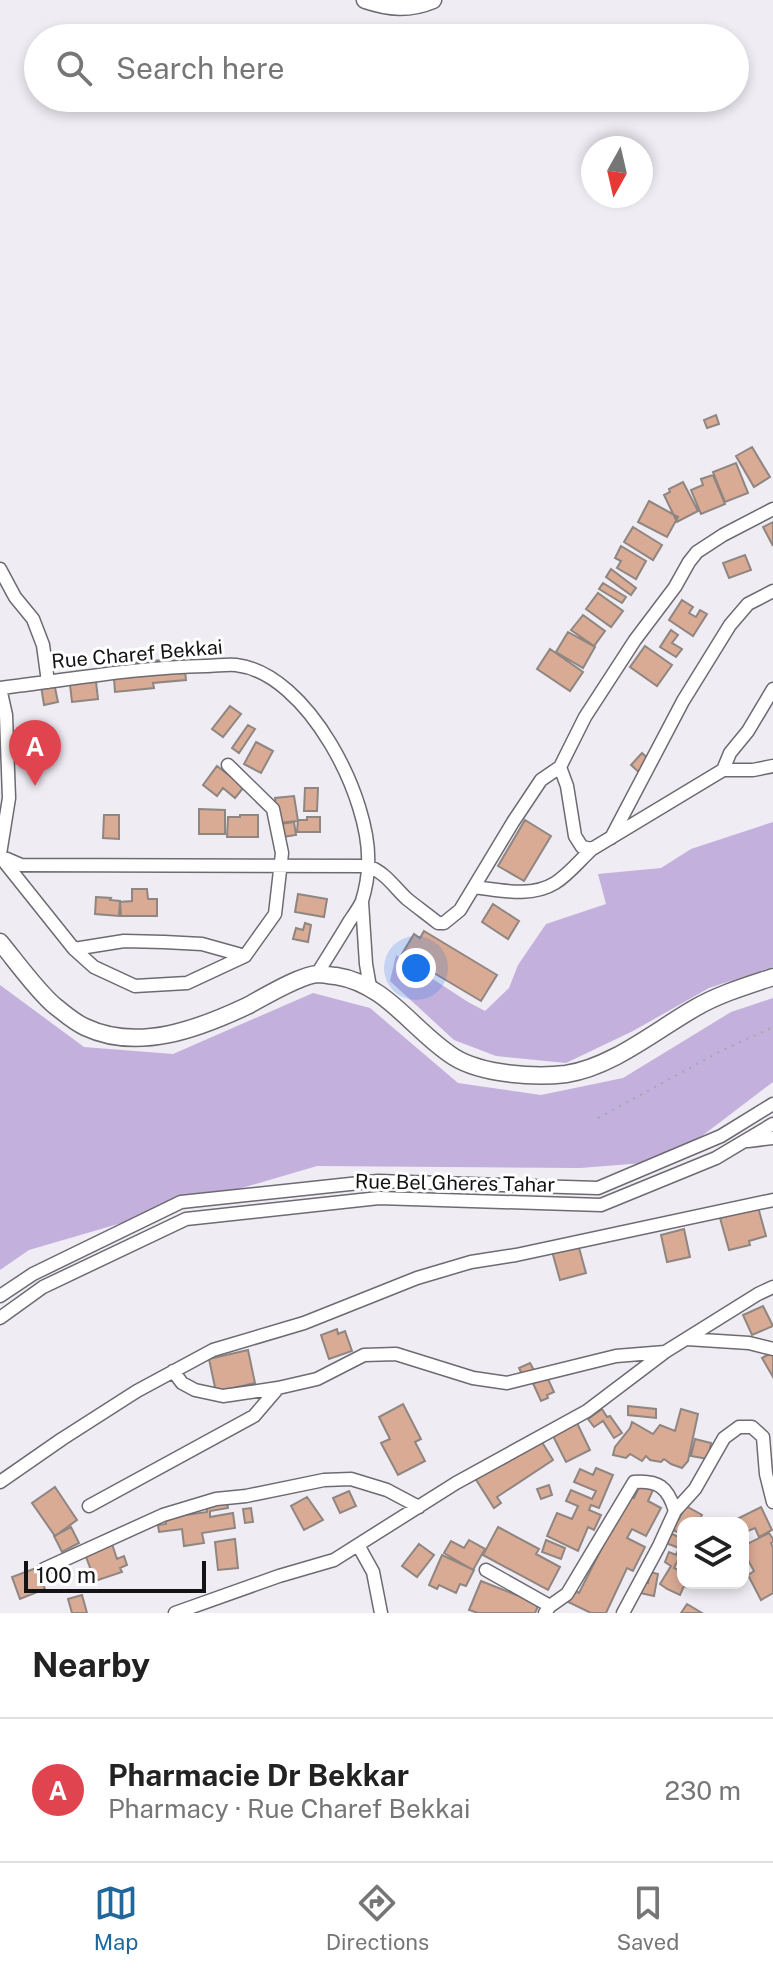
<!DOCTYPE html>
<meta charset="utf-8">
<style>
body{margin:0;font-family:"Public Sans",sans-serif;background:#f2f2f2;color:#222}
.controls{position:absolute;right:24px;bottom:24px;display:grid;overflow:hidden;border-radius:16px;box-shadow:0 4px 12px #0003}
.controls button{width:72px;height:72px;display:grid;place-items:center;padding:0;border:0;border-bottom:2px solid #e0e0e0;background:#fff;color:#222;font:40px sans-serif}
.compass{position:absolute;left:581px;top:136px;width:72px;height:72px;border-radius:50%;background:#fff;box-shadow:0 4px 12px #0003;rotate:188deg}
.scale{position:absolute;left:24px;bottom:20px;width:182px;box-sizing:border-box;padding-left:8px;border:4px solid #131215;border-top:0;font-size:22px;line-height:28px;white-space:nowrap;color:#131215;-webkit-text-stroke:6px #fff;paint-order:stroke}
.you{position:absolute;left:416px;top:968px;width:28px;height:28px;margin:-20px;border:6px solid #fff;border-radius:50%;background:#1a73e8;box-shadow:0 0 0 12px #1a73e833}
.badge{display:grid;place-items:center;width:52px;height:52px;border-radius:50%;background:#20679b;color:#fff;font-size:26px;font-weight:700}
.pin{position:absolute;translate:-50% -66px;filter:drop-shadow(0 2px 4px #0008)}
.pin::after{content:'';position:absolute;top:42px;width:28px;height:24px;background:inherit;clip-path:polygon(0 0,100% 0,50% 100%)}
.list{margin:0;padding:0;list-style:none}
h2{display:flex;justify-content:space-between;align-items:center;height:104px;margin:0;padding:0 32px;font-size:34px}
h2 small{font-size:26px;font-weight:400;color:#767676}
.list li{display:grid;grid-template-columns:52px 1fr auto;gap:24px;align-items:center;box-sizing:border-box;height:144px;padding:0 32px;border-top:2px solid #e0e0e0}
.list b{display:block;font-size:30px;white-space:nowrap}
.list p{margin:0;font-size:26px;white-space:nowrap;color:#767676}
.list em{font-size:26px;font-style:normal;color:#767676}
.icon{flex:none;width:44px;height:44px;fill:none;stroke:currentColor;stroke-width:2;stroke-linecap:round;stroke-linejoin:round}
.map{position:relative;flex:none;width:773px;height:1613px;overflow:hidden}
.search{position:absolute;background:#fff;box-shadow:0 4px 12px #0003;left:24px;right:24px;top:24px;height:88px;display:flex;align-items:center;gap:20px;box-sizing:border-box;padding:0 28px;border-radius:44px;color:#767676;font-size:30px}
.sheet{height:248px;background:#fff}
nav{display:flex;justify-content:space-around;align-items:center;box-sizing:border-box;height:112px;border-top:2px solid #e0e0e0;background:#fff;font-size:22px;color:#767676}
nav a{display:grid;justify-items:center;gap:4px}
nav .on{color:#20679b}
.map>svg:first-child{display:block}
</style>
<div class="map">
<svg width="773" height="1613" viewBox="0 0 773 1613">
<rect width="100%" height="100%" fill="#efecf4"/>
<path fill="#c3b0dc" d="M773 822V967L709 988 633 1031 566 1063 496 1056 454 1040 390 981 396 955 468 1002 485 1011 509 988 518 965 546 924 606 904 598 874 661 868 691 849Z
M0 985 84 1047 173 1054 313 993 370 1008 458 1083 541 1095 623 1078 731 1012 773 998V1082L669 1161 580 1168 317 1166 29 1250 0 1270Z"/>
<path fill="#d9aa94" stroke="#8f8682" stroke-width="2" d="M716 415 719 424 707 428 704 420Z
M752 447 770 477 754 487 736 456Z
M736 463 748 493 725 502 713 472Z
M713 475 725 504 701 514 691 490 703 485 701 479Z
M683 482 698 511 677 522 664 495 670 492 669 489Z
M649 501 678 517 667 537 638 522Z
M773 522V546L763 527Z
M633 527 662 545 653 560 624 542Z
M621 546 646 561 636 579 617 568 621 561 615 558Z
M745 555 751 570 729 578 723 563Z
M611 569 636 588 631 595 606 577Z
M603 583 626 597 622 603 599 589Z
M598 593 623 611 611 627 586 609Z
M682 600 693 607 689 613 696 617 700 610 707 614 693 636 669 620Z
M583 615 605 631 594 646 571 630Z
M671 630 678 635 672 643 682 649 676 657 660 647Z
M568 632 595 647 583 668 556 652Z
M645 646 672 665 657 686 630 667Z
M550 649 583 672 570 691 537 669Z
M183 653 186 680 153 683 154 688 115 692 113 665 162 660V655Z
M95 673 98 699 72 702 69 676Z
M54 683 58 702 44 705 41 686Z
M230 706 241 714 223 737 212 729Z
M248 725 255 729 239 753 232 748Z
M256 742 273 751 261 773 244 764Z
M642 753 653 763 642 775 631 765Z
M217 766 244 787 235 798 223 788 217 796 203 785Z
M305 788H318L317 811H304Z
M294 796 298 821 277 823 275 798Z
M199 809 225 810V834H199Z
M104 815H119V839L103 838Z
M240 815H258V837H227L228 817H240Z
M307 817H320V832H297L298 820H307Z
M525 820 551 836 524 881 498 866Z
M294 822 296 835 282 837 280 824Z
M132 889H147L148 899H157V916H121L120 902 132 901Z
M298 894 327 899 324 917 295 912Z
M96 897 111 898 110 900 120 901 119 916 95 914Z
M493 904 519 921 508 939 482 922Z
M305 923 311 925 308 942 293 939 296 928 303 930Z
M424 931 497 975 481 1001 402 954 414 934 420 938Z
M758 1207 766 1236 749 1241 750 1245 729 1250 720 1218Z
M684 1229 690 1257 667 1262 661 1235Z
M576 1237 586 1273 560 1280 550 1244Z
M763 1306 773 1326 752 1335 743 1315Z
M337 1329 338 1334 345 1331 352 1351 329 1359 321 1335Z
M248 1350 255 1383 216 1392 209 1359Z
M773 1352V1377L762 1358Z
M530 1363 535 1372 543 1368 554 1392 547 1395 548 1398 541 1401 532 1381 526 1383 519 1368Z
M403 1404 421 1439 415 1442 425 1461 398 1475 381 1443 390 1439 379 1417Z
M628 1406 656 1409V1418L628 1415Z
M602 1409 607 1417 610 1416 622 1433 614 1438 603 1421 594 1427 588 1419Z
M681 1409 698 1414 688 1461 682 1468 671 1464 664 1459 661 1462 650 1460 646 1456 642 1461 630 1454 626 1458 613 1455 615 1447 630 1428 632 1422 653 1434 660 1425 675 1431Z
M577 1423 590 1450 566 1462 552 1434Z
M540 1439 553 1460 497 1497 501 1503 494 1508 475 1478Z
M695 1439 711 1443 708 1459 691 1456Z
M596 1468 613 1475 599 1508 591 1505 589 1510 601 1515 594 1530 588 1527 578 1551 547 1536 557 1513 572 1519 578 1506 566 1501 571 1490 592 1499 596 1491 574 1482 580 1469 593 1475Z
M641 1483 653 1490 648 1501 661 1508 646 1536 632 1529 627 1538 645 1547 633 1571 627 1568 606 1613H591L560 1598 565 1586 579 1593 629 1495 634 1498Z
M549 1485 552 1495 541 1499 537 1489Z
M55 1487 77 1520 55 1536 32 1503Z
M349 1491 356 1506 340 1513 333 1498Z
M307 1497 323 1520 304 1530 291 1506Z
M227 1502 228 1508 210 1511V1517L233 1513 235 1528 202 1533 204 1543 184 1546 182 1529 159 1532 158 1525 166 1524 165 1518 207 1512 206 1505Z
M686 1506 702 1515 700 1519 707 1523H683V1530L681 1529 679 1533 669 1528 675 1517 679 1519Z
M761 1507 772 1530 759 1537 755 1528 743 1533V1523H734L733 1521Z
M251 1508 253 1522 245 1523 243 1509Z
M71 1527 79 1543 62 1552 54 1536Z
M498 1527 539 1549 536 1554 560 1567 548 1590 483 1555Z
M769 1533 773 1539V1542L771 1543 773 1548V1593L761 1600 748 1575 754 1571 743 1551V1546Z
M672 1534 683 1539V1560L679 1558 674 1568 683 1572V1583H695L691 1588 684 1586 680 1595 667 1589 660 1584 671 1566 665 1562 669 1552 676 1555 679 1548 666 1543Z
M235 1539 238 1568 218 1570 215 1542Z
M469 1540 485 1549 473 1570 444 1553 451 1541 464 1548Z
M546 1540 565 1548 561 1559 542 1552Z
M112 1544 117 1559 124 1556 127 1565 120 1568 122 1572 95 1581 85 1554Z
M419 1544 434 1555 417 1577 402 1566Z
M442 1555 474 1570 466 1586 460 1584 456 1593 439 1585 437 1589 429 1585Z
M36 1568 45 1589 20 1599 12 1577Z
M650 1572 658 1574 654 1596 640 1593 642 1582 648 1583Z
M481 1581 539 1604 535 1613H478L469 1610Z
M82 1595 87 1613H72L68 1599Z
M687 1604 702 1613H681Z"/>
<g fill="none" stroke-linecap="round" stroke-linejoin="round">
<g stroke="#6d6a71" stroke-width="15">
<path id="minor" d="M0 569 15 597 33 619 43 645 48 682
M0 688C68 680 137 667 206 666 216 666 227 664 236 665 308 673 372 800 368 865 368 876 365 891 362 901 359 908 353 916 349 922 339 939 328 956 317 974
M0 688 6 715 9 798 0 854
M560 767 567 786 575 836 582 847 592 849 723 770H753L773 766
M723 770 730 753 748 731 773 689
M611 838 683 701 730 625 748 604 773 591
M0 856 21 865 368 866C386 873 394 887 407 899 417 907 428 915 438 923H444L460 910 513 822 541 780 560 767 585 717 635 640 675 587 689 562 697 552 723 535 773 509
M2 859 74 949 94 967 135 986 187 983 245 956 275 914 282 853 273 809 228 765
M474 887C500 890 531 898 555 883 568 875 580 860 592 849
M362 902 366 964 370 987
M74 949 124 941 164 942 202 944 245 956
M748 1141 773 1138
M0 1296 33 1274 181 1202 378 1181 598 1188 721 1136 773 1104
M0 1318 43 1287 186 1219 379 1198 601 1205 716 1158 773 1124
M687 1339 749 1343 773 1349
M173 1371 182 1383 195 1390 223 1396 278 1388 317 1379 364 1355 396 1354 473 1378 507 1383 616 1356 665 1352
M0 1482 62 1439 137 1391 213 1350 304 1323 417 1278 471 1262 516 1255 773 1200
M89 1506 254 1416 278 1388
M358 1545 373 1572 381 1613
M44 1569 163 1515 216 1499 246 1496 324 1480 351 1479 387 1490 419 1507
M486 1570 550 1606
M175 1613 279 1576 334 1560 456 1483 587 1411 665 1352 758 1294 773 1287
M545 1613 550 1606 567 1594 634 1482C658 1480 668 1487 675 1511
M623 1613 659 1546 675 1511 695 1489 724 1438 739 1427H752L763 1437 766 1474 773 1502"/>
</g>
<g stroke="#6d6a71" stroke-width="19">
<path id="major" d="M365 0C389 8 409 10 433 0
M0 942C15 960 37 991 55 1006 64 1013 74 1022 85 1027 138 1052 198 1029 247 1006 264 997 300 975 318 974 324 974 331 976 336 976 387 984 413 1031 454 1057 481 1074 535 1078 566 1074 612 1067 655 1031 695 1008 719 994 746 986 773 977"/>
</g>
<path stroke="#a8a6ac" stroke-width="2" stroke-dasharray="2 6" stroke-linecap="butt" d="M598 1118 721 1051 773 1027"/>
<use href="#minor" stroke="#fff" stroke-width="12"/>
<use href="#major" stroke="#fff" stroke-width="16"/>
</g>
<g text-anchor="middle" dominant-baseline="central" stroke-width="6" stroke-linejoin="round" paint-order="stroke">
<g font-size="20" fill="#131215" stroke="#fff">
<text transform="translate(137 654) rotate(-5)">Rue Charef Bekkai</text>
<text transform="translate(455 1183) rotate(1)">Rue Bel Gheres Tahar</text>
</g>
</g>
</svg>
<div class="controls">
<button><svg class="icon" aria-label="layers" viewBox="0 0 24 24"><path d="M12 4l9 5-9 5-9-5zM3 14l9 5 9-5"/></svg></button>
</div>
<svg class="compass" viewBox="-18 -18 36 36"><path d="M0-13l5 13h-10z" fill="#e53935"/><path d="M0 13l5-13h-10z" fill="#767676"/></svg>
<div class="scale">100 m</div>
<div class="you"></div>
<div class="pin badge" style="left:35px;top:786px;background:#e0444e">A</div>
<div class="search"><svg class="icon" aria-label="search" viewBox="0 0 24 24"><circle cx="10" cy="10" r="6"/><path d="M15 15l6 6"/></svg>Search here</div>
</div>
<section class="sheet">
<h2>Nearby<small></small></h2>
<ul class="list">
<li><span class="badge" style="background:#e0444e">A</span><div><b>Pharmacie Dr Bekkar</b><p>Pharmacy · Rue Charef Bekkai</p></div><em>230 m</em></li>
</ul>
</section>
<nav>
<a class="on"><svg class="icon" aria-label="map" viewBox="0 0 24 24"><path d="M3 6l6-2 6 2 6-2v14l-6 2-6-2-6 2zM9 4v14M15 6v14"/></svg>Map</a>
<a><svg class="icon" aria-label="directions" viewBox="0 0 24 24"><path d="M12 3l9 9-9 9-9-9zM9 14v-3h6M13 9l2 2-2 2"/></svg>Directions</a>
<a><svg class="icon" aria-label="saved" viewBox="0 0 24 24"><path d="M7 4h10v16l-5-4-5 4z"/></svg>Saved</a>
</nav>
